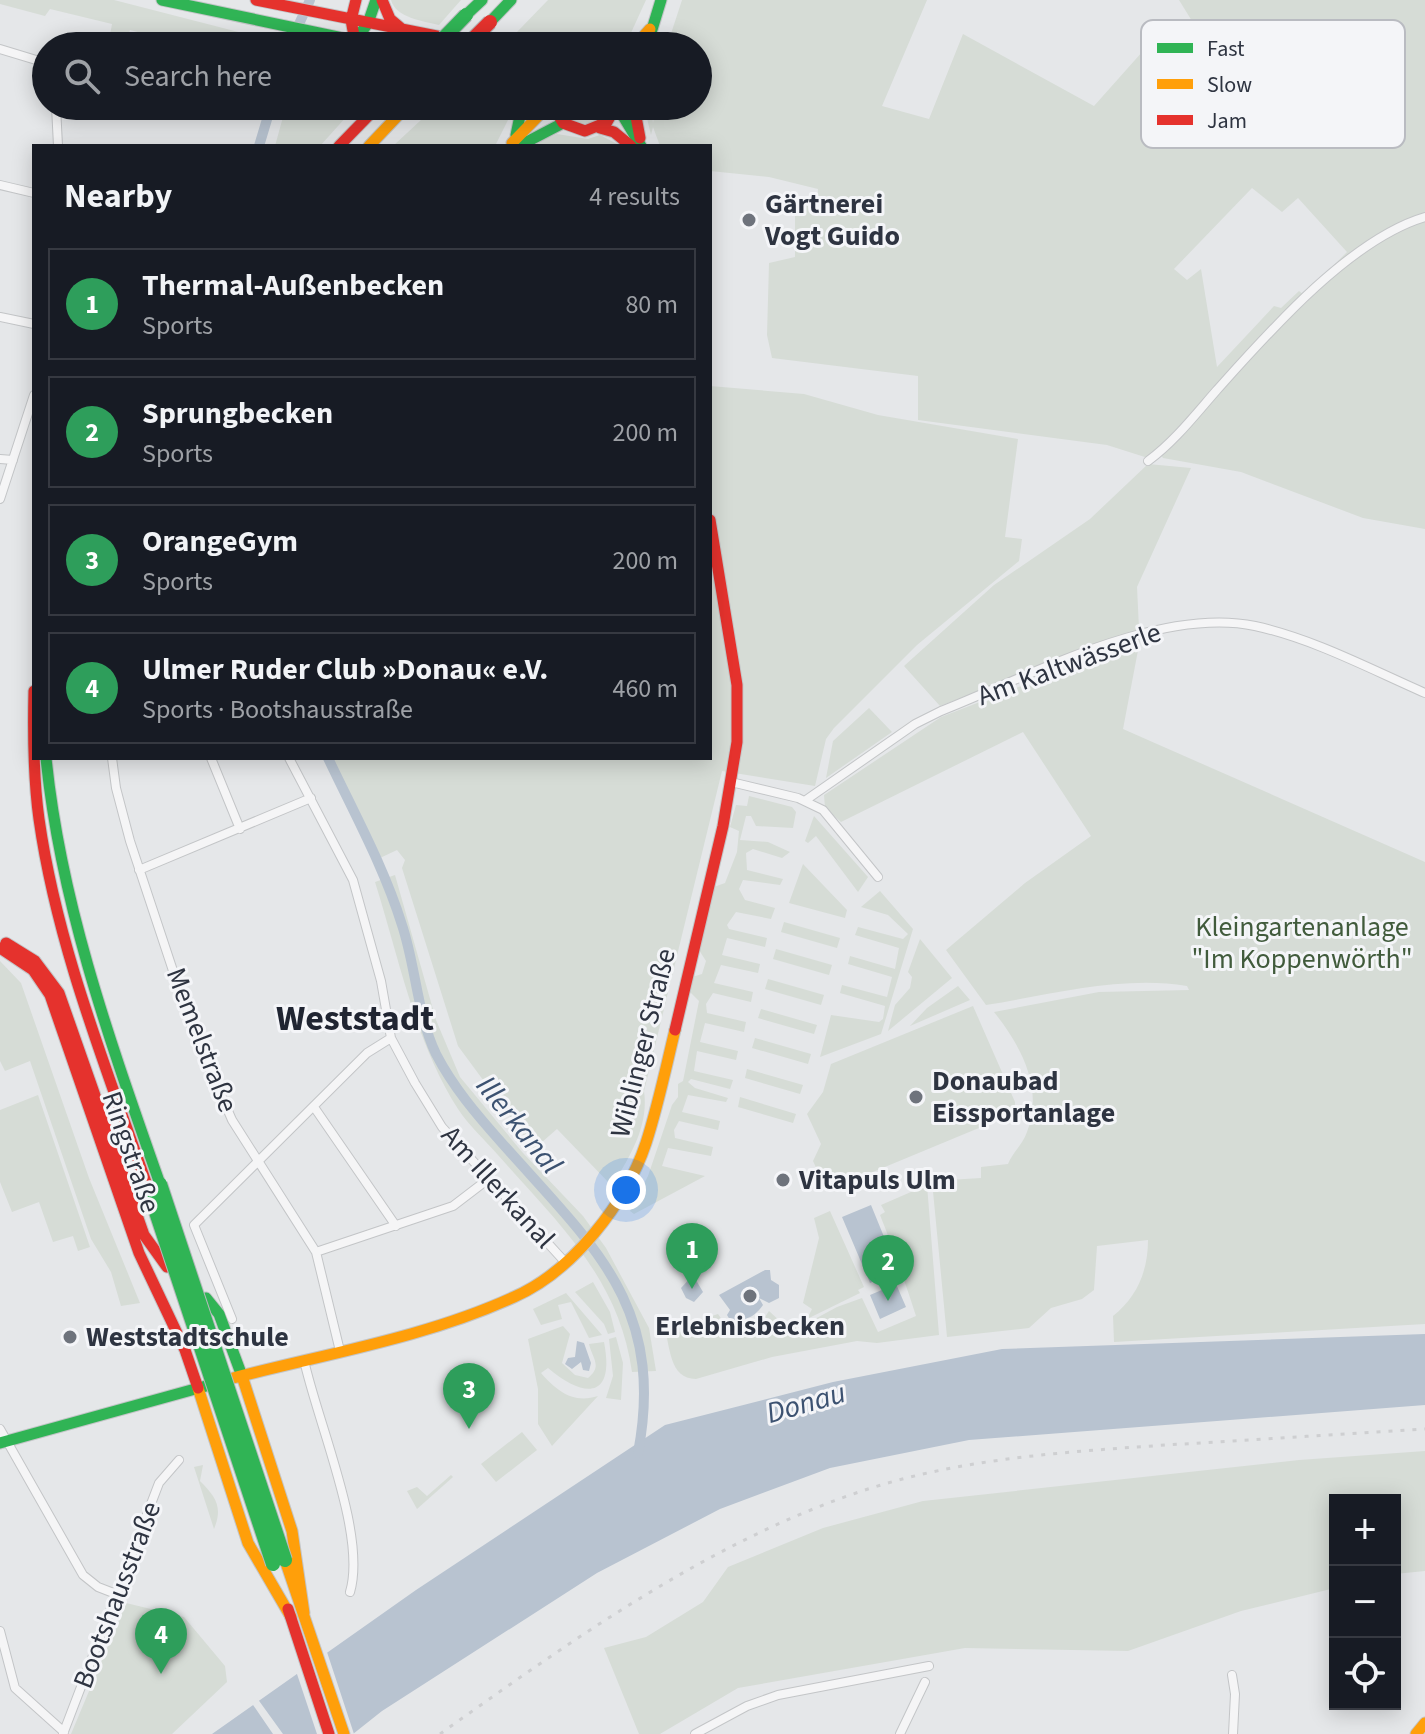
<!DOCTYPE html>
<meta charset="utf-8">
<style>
body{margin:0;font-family:"Source Sans 3",sans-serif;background:#242831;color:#f1f3f6}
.controls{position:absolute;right:24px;bottom:24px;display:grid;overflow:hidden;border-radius:0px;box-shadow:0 4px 20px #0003}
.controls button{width:72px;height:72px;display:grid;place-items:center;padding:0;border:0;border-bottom:2px solid #363941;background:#171b24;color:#f1f3f6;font:40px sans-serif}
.you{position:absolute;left:626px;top:1190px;width:28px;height:28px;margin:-20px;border:6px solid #fff;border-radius:50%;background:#1a73e8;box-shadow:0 0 0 12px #1a73e833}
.badge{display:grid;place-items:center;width:52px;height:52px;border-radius:50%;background:#2563eb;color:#fff;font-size:26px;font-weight:700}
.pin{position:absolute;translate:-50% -66px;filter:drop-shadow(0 2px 4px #0008)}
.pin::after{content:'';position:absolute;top:42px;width:28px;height:24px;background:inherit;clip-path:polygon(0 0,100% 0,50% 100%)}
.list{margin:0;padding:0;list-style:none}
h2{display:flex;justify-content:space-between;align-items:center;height:104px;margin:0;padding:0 32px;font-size:34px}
h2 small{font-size:26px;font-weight:400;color:#9ea1a6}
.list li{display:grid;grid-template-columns:52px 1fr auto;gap:24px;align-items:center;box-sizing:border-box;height:112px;margin:0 16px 16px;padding:0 16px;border:2px solid #363941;border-radius:0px}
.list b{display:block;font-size:30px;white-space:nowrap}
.list p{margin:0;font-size:26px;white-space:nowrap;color:#9ea1a6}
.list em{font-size:26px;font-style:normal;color:#9ea1a6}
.icon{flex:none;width:44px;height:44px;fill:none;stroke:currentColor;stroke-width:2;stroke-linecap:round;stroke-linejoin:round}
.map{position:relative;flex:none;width:1425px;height:1734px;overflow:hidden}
.search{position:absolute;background:#171b24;box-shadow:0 4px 20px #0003;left:32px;top:32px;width:680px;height:88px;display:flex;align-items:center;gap:20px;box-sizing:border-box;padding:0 28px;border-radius:44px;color:#9ea1a6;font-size:30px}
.panel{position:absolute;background:#171b24;box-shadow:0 4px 20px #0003;left:32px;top:144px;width:680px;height:616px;border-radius:0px}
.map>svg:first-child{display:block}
</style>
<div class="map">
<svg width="1425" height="1734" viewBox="0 0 1425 1734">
<rect width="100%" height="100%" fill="#e5e7e9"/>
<path fill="#d6dcd6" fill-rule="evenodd" d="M0 0H114L266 39 264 46H191L130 30 125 46H108L112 24 50 9 45 16 0 4Z
M391 0H461L439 25C423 21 396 18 391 0Z
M548 0H646L625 46H569L516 33Z
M682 0H927L882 106 929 119 963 34 1094 106 1143 51 1171 85 1226 76 1179 0H1425V215L1409 220 1324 280 1158 452 1148 458 1107 445 918 420V376L772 358 767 335 769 263 795 257V197L817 201 818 189 769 177 710 171V146H660L653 127 651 135 644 106H651L653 123 656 106H698V46H667ZM1252 188 1282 212 1298 198 1347 252 1304 295 1299 291 1281 308 1274 306 1217 367 1201 269 1187 280 1174 269Z
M286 106H356L320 146H275Z
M436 106H515L495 146H393Z
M559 106H609L599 120C582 129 569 122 559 106Z
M557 134 588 139 600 135 621 146H530Z
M1425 220V529L1363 518 1241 472 1163 458 1161 455 1254 352 1330 280 1376 242Z
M710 386 804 394 878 415 1018 439 1005 537 1022 539 1019 561 917 645 834 728 826 739 815 786 722 771 644 1091C649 1126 630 1156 612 1186L557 1129 534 1149 458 1046 402 868 405 860 397 850 380 858 331 758H710Z
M1148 464 1191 468 1137 587 1139 629 940 706 904 666 994 585 1090 519Z
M1140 640 1123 729 1425 862V1324L1114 1342 1113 1316C1137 1297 1148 1271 1148 1240L1097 1246 1094 1290 1082 1299 1051 1308 1029 1328 947 1337 932 1181 981 1178V1167L1008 1164C1013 1152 1023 1144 1027 1132 1044 1088 1021 1046 994 1012L1099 992 1189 990 1187 986C1122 975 1050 995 986 1005L946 950 1025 883 1091 836 1023 732 841 822 825 808 824 795 941 717Z
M869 708 892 732 826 778 833 741Z
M749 796 792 807 796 812 793 828 756 826 751 816H746L740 840 768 842 790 852 782 858 753 849 746 853 747 870 783 879 780 885 743 880 739 889 745 900 775 908 771 919 736 912 727 925 729 929 767 938 765 947 727 938 722 955 760 964 758 973 721 965 714 983 753 992 751 1002 713 993 706 1004 707 1013 746 1022 744 1032 705 1023 700 1042 738 1051 736 1060 697 1051 694 1071 733 1080 730 1089 691 1079 688 1082 695 1088 728 1098 726 1102 688 1095 682 1112 720 1121 718 1130 679 1121 674 1130 675 1138 713 1147 711 1156 668 1148 662 1166 705 1176 634 1214 630 1211 648 1176 672 1105 678 1097V1084L683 1081 699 1001 689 991 692 977 702 974 706 961 697 947 711 888 725 883 737 852 739 831 730 827 736 805 747 806Z
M814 816 868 877 858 892 816 836 808 843 805 841Z
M803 864 847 910 845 918 789 903Z
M395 875 436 1020 460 1077 523 1153 583 1216 606 1248 649 1328 656 1371 632 1372C619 1278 558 1223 498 1155 485 1140 469 1126 458 1109 415 1042 399 958 375 882Z
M880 891 913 929 881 1034 820 1057 831 1015 879 1022 883 1019 885 1006 840 993 842 985 887 997 892 977 848 964 850 956 895 969 899 948 855 935 858 927 903 939 908 934 888 915 861 907Z
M784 922 840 938 837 948 781 932Z
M920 939 952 978 888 1031 895 1005 910 988 912 977 908 972Z
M776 949 832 965 829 975 773 959Z
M0 961 21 983 89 1178 140 1303 121 1306 111 1272 91 1239 30 1061 5 1071 0 1061Z
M768 979 824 995 821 1005 765 989Z
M958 986 970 1000 910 1026 927 1008Z
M973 1006 1015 1102V1113L827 1191 813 1161 821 1144 807 1114 823 1092 831 1064Z
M761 1009 817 1025 814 1034 758 1018Z
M755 1038 811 1054 808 1064 752 1048Z
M747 1069 803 1085 800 1094 745 1078Z
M38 1095 90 1247 78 1251 73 1236 53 1242 39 1202 12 1212 0 1182V1110Z
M740 1097 796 1114 793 1123 738 1107Z
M927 1185 939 1335 877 1343 857 1341 772 1357 696 1379C669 1379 670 1346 664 1324H668L675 1333 686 1330 692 1324C733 1338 752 1338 793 1323L800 1327 837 1307 862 1298 878 1332 916 1316C905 1282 894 1250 880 1215L885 1212 881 1205Z
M830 1211 864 1287 858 1290 860 1293 807 1319 812 1309 803 1303 819 1238 814 1218Z
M593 1282 610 1312 615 1332 608 1334 604 1324 575 1292Z
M566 1293 602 1335 589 1338 571 1302 558 1305 562 1319 541 1325 533 1309Z
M769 1311 782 1323C754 1337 725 1332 697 1321L718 1314 728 1328 753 1323 758 1328 769 1321 765 1317Z
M563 1326 570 1334 562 1363 575 1375 588 1378C603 1366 592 1358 589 1344L604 1342C615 1398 586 1400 548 1368L541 1373C557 1391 573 1404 598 1396L552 1446 538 1424V1389L528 1339Z
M616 1337 623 1363 621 1400 606 1398 613 1376 609 1339Z
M522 1432 537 1450 496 1482 481 1464Z
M1425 1451V1571L1395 1574V1500H1335V1588L1241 1611 1128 1651 965 1648 738 1688 660 1734H639L604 1648 646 1637 703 1602 728 1567 823 1528 923 1501 1299 1460Z
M203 1465 200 1481C216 1497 223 1507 214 1529L194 1467Z
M451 1475 453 1477 417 1509 407 1491 417 1487 427 1496Z
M126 1603 184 1617 225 1666 227 1682 172 1734H71Z"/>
<path fill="#b8c3d0" d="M871 1205 898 1271 870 1283 842 1217Z
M765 1270H770L771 1280 779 1285V1298L769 1303 759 1298 763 1305C753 1319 745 1320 730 1320L727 1315 730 1310 719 1295Z
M693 1275 703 1292 694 1302 686 1298 681 1288Z
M896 1284 906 1307 880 1319 870 1295Z
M1425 1334V1405L969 1440 830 1468 720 1509 597 1573 382 1711 353 1734H212L416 1590 665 1425 833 1382 1002 1349Z
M577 1341 584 1343 591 1363 589 1371 583 1370 581 1362 572 1369 565 1364 568 1358 575 1357Z"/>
<path fill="#e5e7e9" d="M326 1649 354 1734H317L296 1671Z
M257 1698 283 1734H273L251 1702Z"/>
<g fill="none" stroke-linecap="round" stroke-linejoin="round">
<path stroke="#b8c3d0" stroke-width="10" d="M289 46 310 0
M259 146 271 106
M328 758C354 813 384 867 402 925 416 967 417 1014 436 1054 453 1087 477 1115 501 1142 592 1245 666 1304 638 1453"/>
<g stroke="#c3c5c7" stroke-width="10">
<path id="street" d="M0 49 46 63
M56 106 58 146
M0 185 34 193
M0 317 34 324
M0 459 13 460
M1148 461C1174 442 1195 415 1216 391 1268 333 1350 239 1425 217
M0 499 34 395
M112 758 116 788 130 841 191 1025 232 1120 316 1252 340 1351
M211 758 240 829
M289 758 353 880 381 981 391 1038 415 1083 442 1127 565 1262
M731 782 798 798 823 810 878 877
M806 800 915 724 941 711C1030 676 1159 606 1255 626 1314 639 1370 669 1425 693
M139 870 311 798
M314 1107 396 1226
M316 1252 453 1206 487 1180
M232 1319 194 1225 367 1053 391 1038
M304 1360C317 1421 367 1535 350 1592
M0 1429 83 1575 98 1587 116 1594
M0 1631 15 1688 64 1732
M1232 1675 1235 1694 1233 1734
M63 1734 159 1483 179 1460
M695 1734 747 1706 778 1695 929 1666
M900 1734 925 1682"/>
</g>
<g stroke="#c3c5c7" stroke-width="13">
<path id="fast" d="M162 0 381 46
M466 15 482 0
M490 22 511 0
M355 41 368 23 376 0
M647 46 661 0
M617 106 641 146
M516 135 522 106
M519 146 563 123
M46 758C61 906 111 1044 160 1184
M206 1298 219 1314 242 1376
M0 1443 206 1386"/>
</g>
<g stroke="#c3c5c7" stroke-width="13">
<path id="slow" d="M635 46 650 29
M512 143 548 106
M369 146 407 106
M242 1376 292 1531 304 1613
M233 1378C326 1354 427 1337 514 1297 573 1271 626 1203 646 1143 658 1106 666 1067 675 1030
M198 1388 248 1543 291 1617
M285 1560 344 1734
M1416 1734 1425 1723"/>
</g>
<g stroke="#c3c5c7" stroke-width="13">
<path id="jam" d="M256 0 487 46
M382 0 390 19 403 30
M355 41 351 20 356 0
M553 106 563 123 585 131 607 122 616 106
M634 106 640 138
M600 128 614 132 631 146
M339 146 378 106
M34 691C33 734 33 776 39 819 57 946 106 1067 148 1188
M6 943 35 961 59 993 144 1235 167 1267
M0 948 33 970 50 995 139 1253 185 1350 198 1388
M675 1030 723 826 737 742V685L710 520
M288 1609 329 1734"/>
</g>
<use href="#street" stroke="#f5f5f6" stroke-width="8"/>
<use href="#fast" stroke="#30b455" stroke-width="11"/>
<use href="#slow" stroke="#ff9f0a" stroke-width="11"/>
<use href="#jam" stroke="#e5322d" stroke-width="11"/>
<path stroke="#cecfd1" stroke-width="3" stroke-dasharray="4 8" stroke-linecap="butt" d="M440 1734C572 1640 713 1539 868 1489 965 1458 1065 1452 1166 1445 1252 1440 1339 1434 1425 1429"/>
<g stroke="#b8babe" stroke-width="16" stroke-linecap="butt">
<path id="fast-bridge" d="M436 46 466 15
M160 1184 285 1560
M148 1188 273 1564"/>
</g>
<g stroke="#b8babe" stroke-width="16" stroke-linecap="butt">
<path id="jam-bridge" d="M466 46 490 22"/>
</g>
<use href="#fast-bridge" stroke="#30b455" stroke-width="14"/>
<use href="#jam-bridge" stroke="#e5322d" stroke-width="14"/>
</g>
<g fill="#6e737c" stroke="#f4f5f8" stroke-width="3">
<circle cx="749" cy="220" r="8"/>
<circle cx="916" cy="1097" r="8"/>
<circle cx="783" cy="1180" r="8"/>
<circle cx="750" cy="1296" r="8"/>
<circle cx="70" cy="1337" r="8"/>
</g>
<g text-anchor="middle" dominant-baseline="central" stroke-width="6" stroke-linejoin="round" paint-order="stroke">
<g font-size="28" font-weight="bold" fill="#2e3441" stroke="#f4f5f8" text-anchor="start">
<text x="765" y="204">Gärtnerei<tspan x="765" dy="32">Vogt Guido</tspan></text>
<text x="932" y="1081">Donaubad<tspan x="932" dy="32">Eissportanlage</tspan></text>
<text x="799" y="1180">Vitapuls Ulm</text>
<text x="750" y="1326" text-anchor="middle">Erlebnisbecken</text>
<text x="86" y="1337">Weststadtschule</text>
</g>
<g font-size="28" fill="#2e3441" stroke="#f4f5f8">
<text transform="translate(1069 664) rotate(-20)">Am Kaltwässerle</text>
<text transform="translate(202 1040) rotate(69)">Memelstraße</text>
<text transform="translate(643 1043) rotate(-76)">Wiblinger Straße</text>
<text transform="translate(131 1152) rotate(71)">Ringstraße</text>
<text transform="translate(498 1187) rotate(48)">Am Illerkanal</text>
<text transform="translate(117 1595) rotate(-69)">Bootshausstraße</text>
</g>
<g font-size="28" fill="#415b3c" stroke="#f4f5f8">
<text x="1302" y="927">Kleingartenanlage<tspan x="1302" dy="32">"Im Koppenwörth"</tspan></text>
</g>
<g font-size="30" font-style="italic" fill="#3c5271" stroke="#f4f5f8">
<text transform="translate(519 1125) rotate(51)">Illerkanal</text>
<text transform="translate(806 1403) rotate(-16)">Donau</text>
</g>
<g font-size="36" font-weight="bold" fill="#202532" stroke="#f4f5f8">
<text x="355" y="1018">Weststadt</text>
</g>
</g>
<rect x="1141" y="20" width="264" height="128" rx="12" fill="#f4f5f8" stroke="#b9bbc1" stroke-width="2"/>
<rect x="1157" y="43" width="36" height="10" fill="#30b455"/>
<rect x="1157" y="79" width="36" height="10" fill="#ff9f0a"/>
<rect x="1157" y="115" width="36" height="10" fill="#e5322d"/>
<g font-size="22" fill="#2e3441">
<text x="1207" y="56">Fast</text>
<text x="1207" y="92">Slow</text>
<text x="1207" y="128">Jam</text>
</g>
</svg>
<div class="controls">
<button>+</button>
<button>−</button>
<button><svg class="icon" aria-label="locate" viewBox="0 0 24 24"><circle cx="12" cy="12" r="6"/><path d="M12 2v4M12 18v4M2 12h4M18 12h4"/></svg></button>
</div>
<div class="you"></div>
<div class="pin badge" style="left:692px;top:1289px;background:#2e9e5b">1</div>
<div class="pin badge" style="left:888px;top:1301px;background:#2e9e5b">2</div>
<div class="pin badge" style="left:469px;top:1429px;background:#2e9e5b">3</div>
<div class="pin badge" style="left:161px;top:1674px;background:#2e9e5b">4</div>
<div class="search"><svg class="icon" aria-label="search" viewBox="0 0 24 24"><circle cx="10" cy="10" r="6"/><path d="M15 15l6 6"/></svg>Search here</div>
<section class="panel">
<h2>Nearby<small>4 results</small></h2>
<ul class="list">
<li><span class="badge" style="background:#2e9e5b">1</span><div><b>Thermal-Außenbecken</b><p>Sports</p></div><em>80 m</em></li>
<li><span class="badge" style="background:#2e9e5b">2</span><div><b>Sprungbecken</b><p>Sports</p></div><em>200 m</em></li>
<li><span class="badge" style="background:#2e9e5b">3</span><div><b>OrangeGym</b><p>Sports</p></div><em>200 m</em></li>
<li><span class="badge" style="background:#2e9e5b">4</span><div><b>Ulmer Ruder Club »Donau« e.V.</b><p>Sports · Bootshausstraße</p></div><em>460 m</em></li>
</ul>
</section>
</div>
